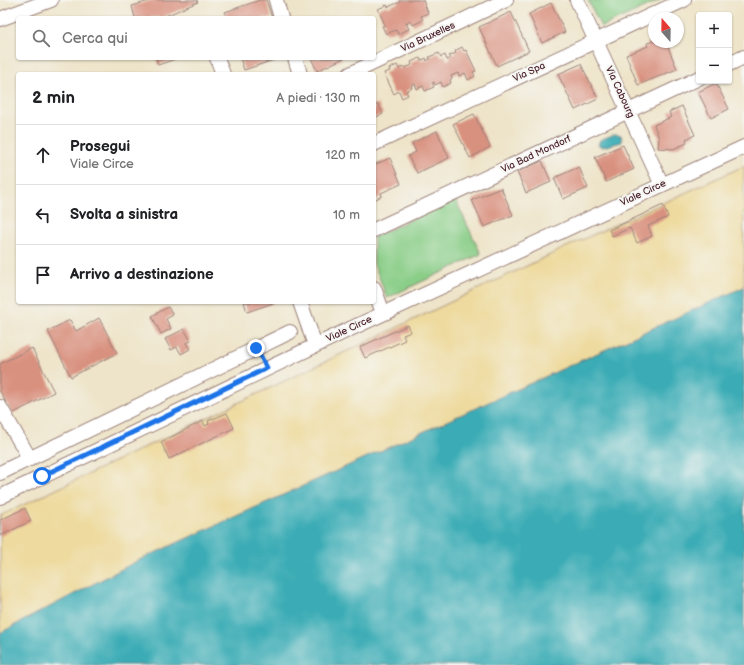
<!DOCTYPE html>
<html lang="it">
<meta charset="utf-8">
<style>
body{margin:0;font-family:"Balsamiq Sans",sans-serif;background:#f2f2f2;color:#202124}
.controls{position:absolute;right:12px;top:12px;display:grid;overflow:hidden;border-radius:4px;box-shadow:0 1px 3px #0004}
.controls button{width:36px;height:36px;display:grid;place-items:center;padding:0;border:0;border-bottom:1px solid #e0e0e0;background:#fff;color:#202124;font:20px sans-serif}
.compass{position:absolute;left:648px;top:12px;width:36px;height:36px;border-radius:50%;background:#fff;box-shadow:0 1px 3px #0004;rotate:340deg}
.stop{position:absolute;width:12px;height:12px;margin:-9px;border:3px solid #1a73e8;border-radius:50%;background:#fff}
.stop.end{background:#1a73e8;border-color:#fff;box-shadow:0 1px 4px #0008}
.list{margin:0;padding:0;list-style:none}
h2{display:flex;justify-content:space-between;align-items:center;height:52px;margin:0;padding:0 16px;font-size:17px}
h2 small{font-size:13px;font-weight:400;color:#757577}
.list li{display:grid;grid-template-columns:26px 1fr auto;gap:12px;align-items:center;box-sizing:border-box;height:60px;padding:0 16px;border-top:1px solid #e0e0e0}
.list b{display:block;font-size:15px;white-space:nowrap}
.list p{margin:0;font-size:13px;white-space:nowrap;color:#757577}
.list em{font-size:13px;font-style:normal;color:#757577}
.icon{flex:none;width:22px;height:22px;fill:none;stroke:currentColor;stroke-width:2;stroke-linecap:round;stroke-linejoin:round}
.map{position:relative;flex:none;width:744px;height:665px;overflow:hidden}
.search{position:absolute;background:#fff;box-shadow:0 1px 3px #0004;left:16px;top:16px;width:360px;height:44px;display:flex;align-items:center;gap:10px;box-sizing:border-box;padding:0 14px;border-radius:4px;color:#757577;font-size:15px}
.panel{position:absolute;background:#fff;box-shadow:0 1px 3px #0004;left:16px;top:72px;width:360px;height:232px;border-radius:4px}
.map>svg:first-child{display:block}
</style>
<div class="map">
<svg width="744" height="665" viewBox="0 0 744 665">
<rect width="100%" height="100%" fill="#f6f6f2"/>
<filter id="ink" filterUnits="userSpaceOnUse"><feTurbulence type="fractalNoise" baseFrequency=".025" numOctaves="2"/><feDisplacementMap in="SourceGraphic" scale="8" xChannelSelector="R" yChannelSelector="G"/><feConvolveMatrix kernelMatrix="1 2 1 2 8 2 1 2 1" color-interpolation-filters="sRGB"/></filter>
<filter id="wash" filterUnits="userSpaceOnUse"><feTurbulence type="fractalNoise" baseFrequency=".012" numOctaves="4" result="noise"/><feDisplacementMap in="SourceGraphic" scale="16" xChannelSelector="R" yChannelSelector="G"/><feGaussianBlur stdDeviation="0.9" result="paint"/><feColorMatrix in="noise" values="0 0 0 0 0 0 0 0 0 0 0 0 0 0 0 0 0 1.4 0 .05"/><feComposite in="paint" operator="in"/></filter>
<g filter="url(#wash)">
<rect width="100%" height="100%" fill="#eee4c9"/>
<path fill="#8ace88" stroke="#6a765a" d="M588 0H660L601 27Z
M455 199 481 254 387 298 374 264V237Z"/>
<path fill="#eeda9e" stroke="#9c7c64" d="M744 166V287L139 560 0 633V516L573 244Z"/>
<path fill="#3bacb5" stroke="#426670" d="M615 134 621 135 622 142 603 147 598 145 600 140Z
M744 287V665H0V633L139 560Z"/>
<g id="blocks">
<path fill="#d9917f" d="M153 0H197L198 2 163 17 135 18 132 6Z
M260 0H266L272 18H227L225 12Z
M399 0H423L428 13 421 16 423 20 413 25 411 21 406 23 409 29 398 34 396 30 386 34 382 26 385 25 378 9 387 5 388 7 400 2Z
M551 3 565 32 542 43 529 14Z
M511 12 529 51 497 66 479 27Z
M654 41V42H666L677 69 638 85 626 55 648 46 647 43Z
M462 47 464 51 466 50 476 71 473 72 475 76 468 80 465 73 459 76 458 73 451 76 452 78 450 80 451 83 443 87 441 82 435 85 434 82 432 83 434 87 425 91 423 86 417 89 415 84 411 86 412 88 406 91 408 95 402 98 399 91 394 94 384 73 390 71 389 69 397 65 399 69 404 66 405 68 412 65 411 62 420 58 421 61 426 58 427 61 430 59 429 57 439 53 441 57 445 55 447 60 451 58 449 56 456 53 455 51Z
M156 58H178L158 65Z
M240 58H280L244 70Z
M311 58H344L317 71Z
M581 64 598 99 575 110 558 74Z
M716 83 729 109 711 118 698 92Z
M374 102 375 105 378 104 383 114 374 118Z
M682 106 695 135 686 139 687 143 673 149 658 148 659 138 654 125 671 117 669 112Z
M474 114 490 147 470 158 453 124Z
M437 131 449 158 417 173 408 156 416 152 412 143Z
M623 145 634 169 606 182 595 157Z
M390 158 401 184 381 193 382 196 374 200V165Z
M542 161 551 182 526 193 517 172Z
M579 167 588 188 563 199 554 178Z
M501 188 513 215 484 227 472 200Z
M663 205 668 217 648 226 652 236 637 243 630 228 612 236 609 230Z
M244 302H276L247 312Z
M168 307 173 315 166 319 171 329 161 334 152 316Z
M99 318 117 353 71 377 48 331 70 320 76 331Z
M408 325 411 332 403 335 405 340 365 358 360 347Z
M184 329 191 341 186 343 190 349 181 354 177 347 171 350 165 339Z
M32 348 54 392 12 414 0 391V364Z
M227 413 234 428 169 459 161 442 203 421 205 426 209 424 208 421Z
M25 508 31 521 0 536V520Z"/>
</g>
</g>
<g filter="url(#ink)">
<use href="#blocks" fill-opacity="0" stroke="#9c827a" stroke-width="1"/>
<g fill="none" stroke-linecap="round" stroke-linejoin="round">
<g stroke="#9c827a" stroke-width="16">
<path id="minor" d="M276 0 281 18
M577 0 662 185
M0 19 51 0
M217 58 223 74
M295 58 300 74
M729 64 744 57
M350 74 506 0
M374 144 684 0
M374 230 699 78
M374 288 383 313
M300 302 315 345
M0 407 30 459
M0 473 290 332
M0 497 350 329 744 147"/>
</g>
<use href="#minor" stroke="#fff" stroke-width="14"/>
</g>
</g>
<g fill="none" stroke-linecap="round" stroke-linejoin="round" filter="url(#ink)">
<path stroke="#1a73e8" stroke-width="5" d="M42 476 267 368 256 348"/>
</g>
<g text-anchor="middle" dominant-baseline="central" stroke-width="4" stroke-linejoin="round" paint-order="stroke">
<g font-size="10" fill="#4a1f2b" stroke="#f6f6f2">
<text transform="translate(428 37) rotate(-25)">Via Bruxelles</text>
<text transform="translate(529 72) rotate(-25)">Via Spa</text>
<text transform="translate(620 92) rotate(65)">Via Cabourg</text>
<text transform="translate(536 154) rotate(-25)">Via Bad Mondorf</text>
<text transform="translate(643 193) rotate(-25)">Viale Circe</text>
<text transform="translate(349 329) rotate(-25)">Viale Circe</text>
</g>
</g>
</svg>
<div class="controls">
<button>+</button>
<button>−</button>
</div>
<svg class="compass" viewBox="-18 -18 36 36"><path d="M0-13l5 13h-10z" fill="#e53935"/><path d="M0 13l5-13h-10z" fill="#757577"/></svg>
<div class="stop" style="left:42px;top:476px"></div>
<div class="stop end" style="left:256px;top:348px"></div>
<div class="search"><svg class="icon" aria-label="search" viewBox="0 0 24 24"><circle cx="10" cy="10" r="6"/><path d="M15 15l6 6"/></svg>Cerca qui</div>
<section class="panel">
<h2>2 min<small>A piedi · 130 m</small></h2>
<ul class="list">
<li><svg class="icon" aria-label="ahead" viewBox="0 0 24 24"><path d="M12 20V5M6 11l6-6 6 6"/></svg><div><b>Prosegui</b><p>Viale Circe</p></div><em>120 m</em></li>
<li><svg class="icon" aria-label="left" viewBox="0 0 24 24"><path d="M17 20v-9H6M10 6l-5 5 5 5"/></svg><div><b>Svolta a sinistra</b></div><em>10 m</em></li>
<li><svg class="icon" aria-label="arrive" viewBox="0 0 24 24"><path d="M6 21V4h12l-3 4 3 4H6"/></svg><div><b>Arrivo a destinazione</b></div></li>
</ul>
</section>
</div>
